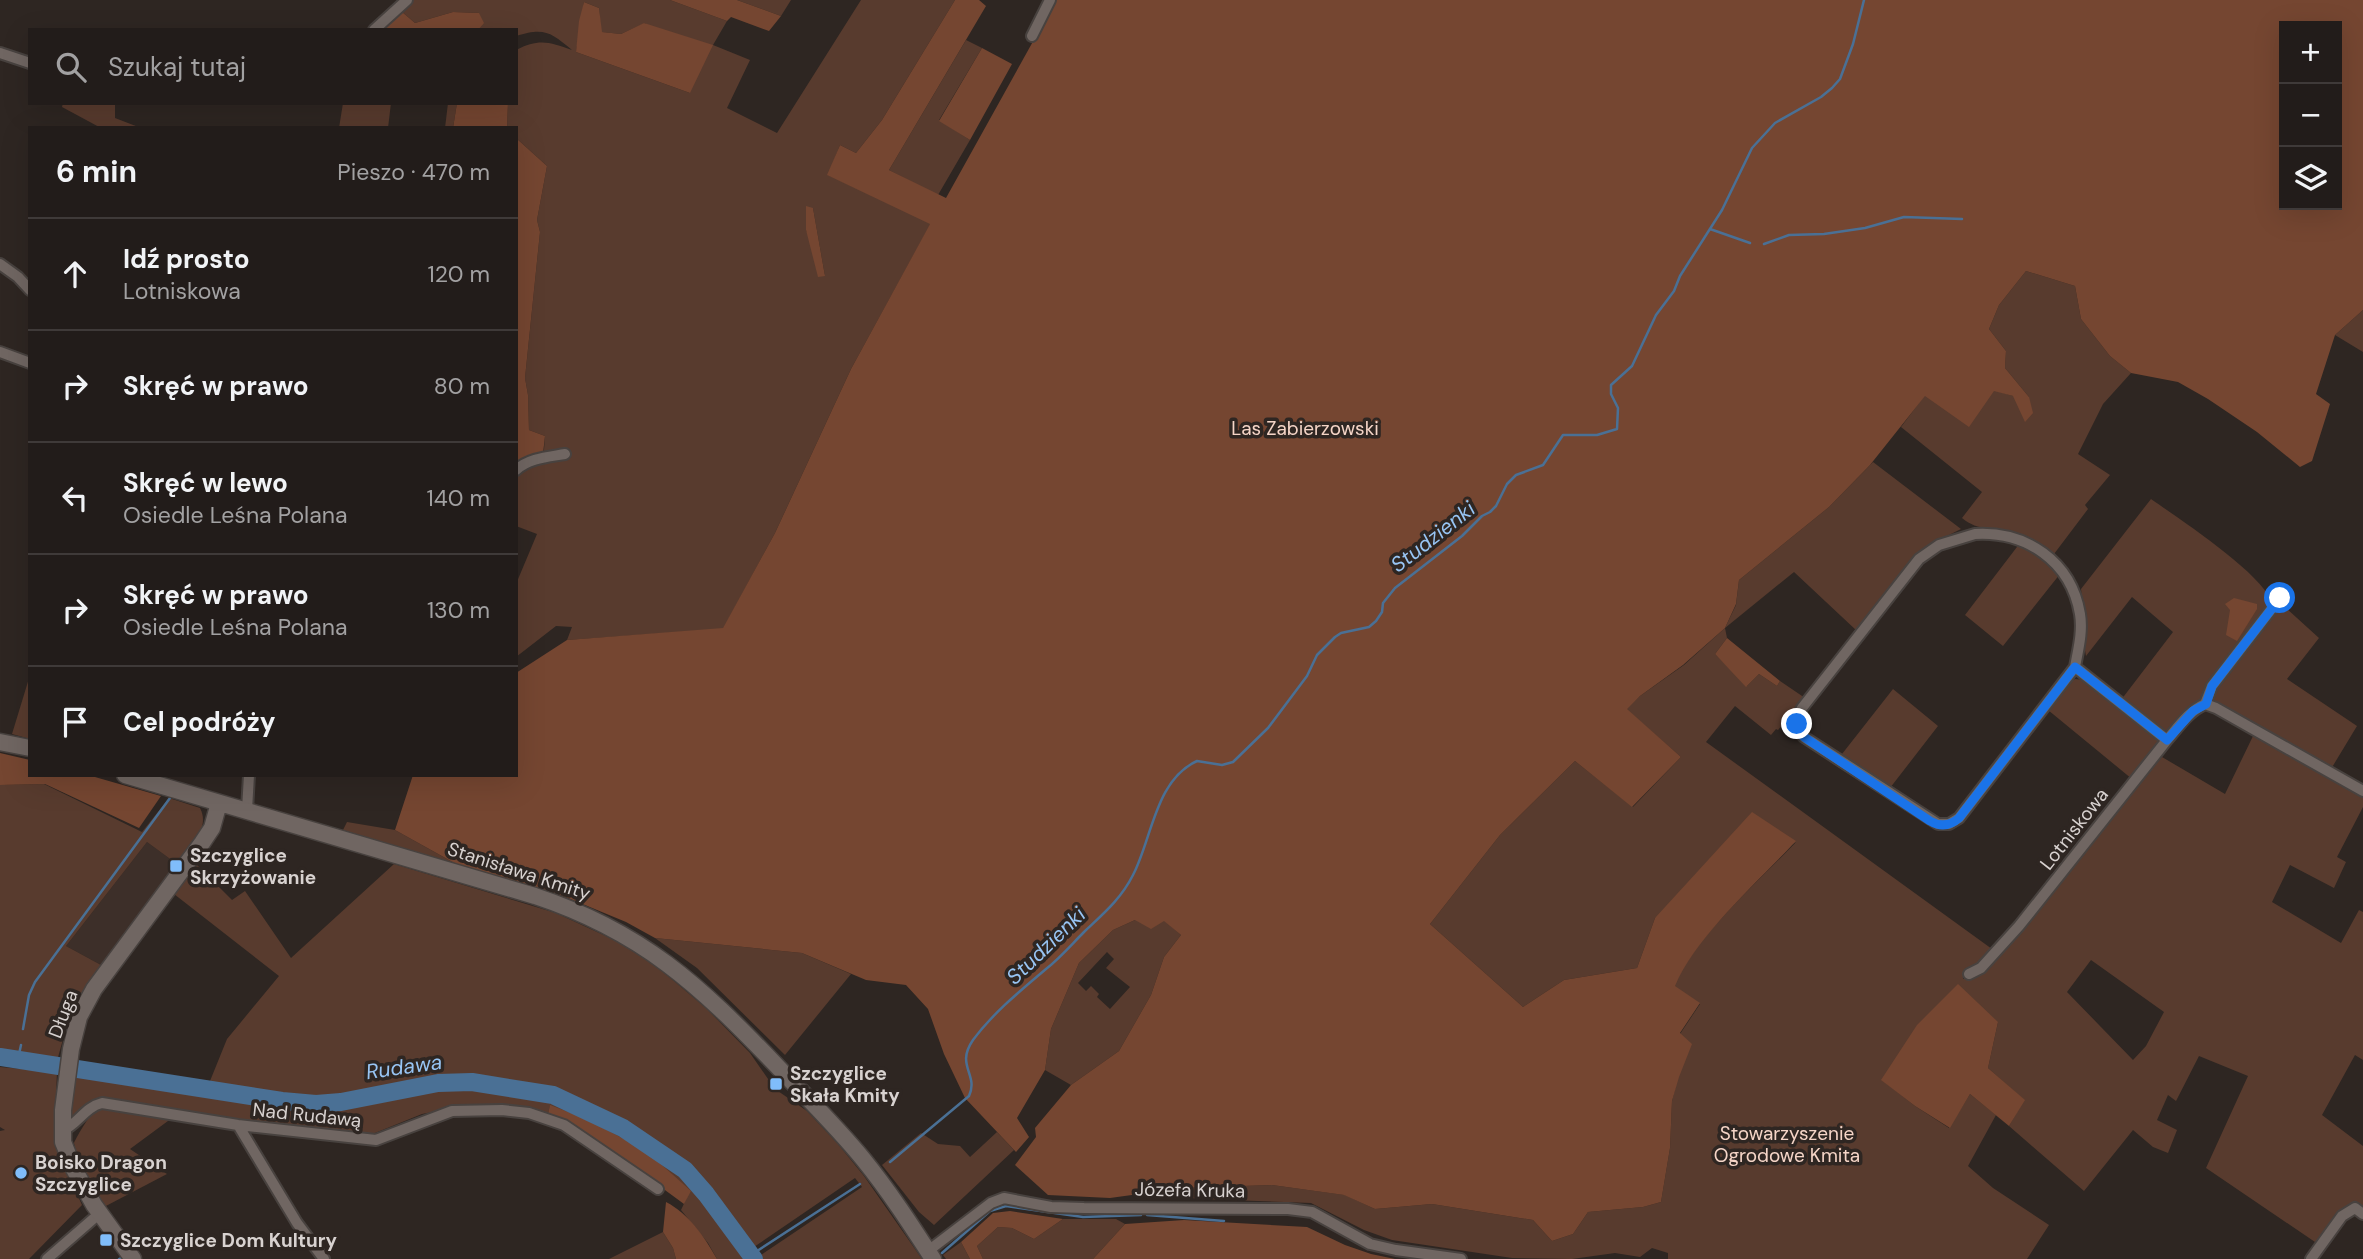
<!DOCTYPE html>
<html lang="pl">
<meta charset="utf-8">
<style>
body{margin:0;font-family:"DM Sans",sans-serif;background:#2e2927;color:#f1f3f6}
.controls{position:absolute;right:21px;top:21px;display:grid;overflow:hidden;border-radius:0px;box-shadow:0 7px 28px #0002}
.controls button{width:63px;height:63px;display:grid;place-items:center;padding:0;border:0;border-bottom:2px solid #3f3a39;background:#221c1a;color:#f1f3f6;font:35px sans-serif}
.stop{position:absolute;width:21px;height:21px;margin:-16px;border:5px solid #1a73e8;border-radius:50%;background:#fff}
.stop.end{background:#1a73e8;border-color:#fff;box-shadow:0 2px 7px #0008}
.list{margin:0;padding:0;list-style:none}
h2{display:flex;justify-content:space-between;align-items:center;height:91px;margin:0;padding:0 28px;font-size:30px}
h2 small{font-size:23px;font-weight:400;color:#a2a1a2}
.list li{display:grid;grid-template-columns:46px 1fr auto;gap:21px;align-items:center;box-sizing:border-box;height:112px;padding:0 28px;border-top:2px solid #3f3a39}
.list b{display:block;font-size:26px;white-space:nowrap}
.list p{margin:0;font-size:23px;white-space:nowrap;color:#a2a1a2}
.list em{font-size:23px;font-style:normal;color:#a2a1a2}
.icon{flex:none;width:38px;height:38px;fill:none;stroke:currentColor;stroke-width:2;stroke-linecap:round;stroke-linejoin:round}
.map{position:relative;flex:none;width:2363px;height:1259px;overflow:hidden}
.search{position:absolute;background:#221c1a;box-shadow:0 7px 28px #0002;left:28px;top:28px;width:490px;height:77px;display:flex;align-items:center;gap:18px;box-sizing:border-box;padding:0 24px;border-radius:0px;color:#a2a1a2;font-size:26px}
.panel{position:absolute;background:#221c1a;box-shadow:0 7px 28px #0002;left:28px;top:126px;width:490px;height:651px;border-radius:0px}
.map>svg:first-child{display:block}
</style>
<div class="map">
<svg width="2363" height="1259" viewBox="0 0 2363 1259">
<rect width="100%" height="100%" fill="#2e2622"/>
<path fill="#3d2f29" d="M147 842 177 864 101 965 66 946Z"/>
<path fill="#583b2e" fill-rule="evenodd" d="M411 0H670L727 21 713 45 750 60 727 108 777 133 861 0H955L882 120 856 153 840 145 828 175 931 223 851 369 775 533 723 629 567 640 572 627 556 626 516 657V584L537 534 516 526V474L532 464 543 462 545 436 529 430 528 395 525 378 540 232 537 220 547 166 516 138V128H507L508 103H516V50C539 38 550 42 572 50 551 32 544 27 516 36V30H478L479 13 453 12 415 23 401 11ZM584 2 599 8 601 32 621 34 645 23 690 93 576 52ZM813 208 825 276 806 230Z
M737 0H791L781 16Z
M966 40 982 48 939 120 970 140 938 195 889 170Z
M63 103H115V118L141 128H101L62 107Z
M343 103H391L388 128H339Z
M448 103H457L453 128H445Z
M2026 271 2075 286 2081 319 2110 356 2131 373 2103 404 2078 454 2110 475 2085 505 2088 509 2054 554C2042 545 2030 536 2015 532 1994 527 1979 532 1962 518L1982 492 1901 427 1925 395 1994 390 2013 396 2029 397 2005 368 2006 351 1989 329 1999 305Z
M2363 310V352L2335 335Z
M1873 462 1961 529 1937 541 1857 631 1794 572 1725 628 1727 638 1715 654 1747 686 1759 674 1777 686 1780 681 1805 698 1778 730 1776 729 1771 735 1735 706 1706 742 1992 949 1976 966 1966 970 1963 979 1974 976 2162 757 2225 794 2254 734 2363 795V807L2337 857 2346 862 2334 888 2290 865 2272 902 2341 943 2359 910 2363 912V1060L2355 1055 2322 1115 2363 1146V1208L2355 1203 2315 1242 2206 1168 2248 1076 2199 1056 2176 1101 2168 1095 2157 1120 2177 1130 2168 1153 2153 1147 2133 1130 2084 1191 2009 1126 2024 1100 1988 1068 1998 1022 1882 1080 1915 1106 1949 1128 1970 1094 1996 1115 1968 1166 1993 1188 2049 1225 2027 1259H1668V1253L1652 1248 1640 1257 1615 1253 1572 1259 1512 1258 1392 1240 1364 1230 1311 1203 1201 1199 1140 1193 1183 1188 1272 1185 1345 1195 1375 1209 1432 1204 1533 1220 1552 1241 1573 1234 1588 1212 1643 1207 1661 1202 1670 1148 1672 1101 1678 1077 1680 1034 1700 1004 1674 986C1696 936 1758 882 1796 842L1655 918 1637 968 1564 980 1523 1007 1430 924 1500 835 1575 761 1633 807 1681 757 1626 709 1640 696 1684 665 1725 628 1736 605 1739 580 1829 507ZM2091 960 2164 1012 2146 1046 2133 1060 2067 992Z
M2151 499C2181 520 2257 570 2271 600L2269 608C2254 628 2185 724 2170 730 2165 731 2163 730 2159 729L2121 700 2173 632 2132 597 2086 656 2084 645 2085 626 2081 589Z
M2020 543 2042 556 2060 574 2003 646 1965 615Z
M2277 606 2285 607 2319 638 2287 679 2357 726 2331 769 2212 703 2211 696Z
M30 675V739L12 734Z
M2075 679 2085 680 2160 740V744L2132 779 2048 710 2068 683Z
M1893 689 1938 726 1890 788 1842 754Z
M44 784 142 832 169 798 200 808C211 829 189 848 177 864L147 842 66 946 101 965 68 1021 57 1061 0 1055V785Z
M347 822 395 830 458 865 343 830Z
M394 864 556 913 621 943 655 965 706 1008 750 1053 775 1089 807 1111 838 1144 864 1176 922 1259H717L708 1243 681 1210 690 1191 550 1106 548 1114 454 1108 422 1114 375 1133H342L285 1129 105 1100 73 1118 68 1116 77 1062 210 1081 227 1039 279 976 174 894 197 865 232 900 245 891 291 958ZM855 1178 862 1187 761 1255 754 1247Z
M1135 920H1164L1181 935 1164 957 1151 995 1119 1051 1071 1085 1045 1070 1051 1029 1079 963 1113 930ZM1107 952 1114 959 1106 968 1130 987 1110 1009 1097 997 1099 994 1091 986 1086 991 1078 983Z
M655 938 802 953 851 974 785 1055 697 968Z
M0 1067 57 1072 54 1143 82 1205 29 1259H0V1131L5 1130 0 1127Z
M97 1108H107L172 1118 130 1149 167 1174 104 1207 77 1157 74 1143C77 1136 91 1112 97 1108Z
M997 1132 1014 1150 934 1225 919 1212 882 1165 921 1133 938 1144 960 1146 970 1157Z
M1063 1219H1116L1125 1224 1093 1259H983L977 1246 998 1227 1012 1228 1034 1239Z
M663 1232 673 1248 676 1259H609Z
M961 1242 970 1259H946L943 1255Z"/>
<path fill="#754631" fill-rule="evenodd" d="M670 0H737L781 16 769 31 731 17 727 21Z
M955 0H979L986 6 889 170 946 198 1056 0H2363V310L2335 335 2316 394 2330 404 2312 461 2300 467 2257 432 2208 399 2178 382 2131 373 2110 356 2081 319 2075 286 2026 271 1999 305 1989 329 2006 351 2005 368 2029 397 2033 413 2025 422 2013 396 1994 391 1969 427 1925 396 1870 465 1829 507 1739 580 1736 604 1725 628 1683 665 1640 696 1627 709 1681 757 1632 807 1575 761 1500 835 1430 924 1523 1007 1564 980 1637 968 1655 918 1752 812 1796 841C1758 882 1696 936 1675 986L1700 1003 1680 1033 1692 1044 1679 1077 1672 1101 1670 1148 1661 1202 1643 1207 1588 1212 1573 1234 1552 1241 1533 1220 1432 1204 1375 1209 1344 1195 1272 1185 1183 1188 1110 1198 1048 1195 1015 1165 1036 1137 1035 1128 1071 1085 1119 1051 1151 995 1164 957 1181 935 1164 921 1151 929 1135 920 1113 930 1079 963 1051 1029 1045 1070 1017 1118 1029 1137 1016 1152 965 1098 944 1054 928 1009 906 985 866 980 802 953 655 938 626 922 556 893 458 865 395 830 413 775H516V673L567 640 723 628 775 533 851 369 930 224 827 175 840 145 856 153 882 120ZM2284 26H2337V205H2284Z
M584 2 599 8 602 32 621 34 644 23 713 45 690 93 576 52 579 21Z
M401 11 415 23 453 12 479 13 484 23 478 30H379Z
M982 48 1012 64 970 140 939 121Z
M457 103H508L507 128H453Z
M516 138 547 166 537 220 540 232 525 378 528 395 529 430 545 436 543 454 516 466Z
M806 206 813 208 825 276 818 277 806 230Z
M2234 598 2257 604V609L2237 641 2226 635 2230 610 2225 604Z
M1727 638 1780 681 1777 686 1759 674 1746 687 1715 654Z
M0 753 30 760V775H88L161 796 139 828 45 784 0 785Z
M1958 984 1998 1022 1988 1068 2025 1100 2009 1126 1970 1094 1950 1128 1915 1106 1881 1080 1917 1025Z
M550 1105 584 1118 645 1150 691 1191 684 1204 654 1182 548 1114Z
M666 1202C689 1214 704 1236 717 1259H676L673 1248 663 1232Z
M1010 1211 1063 1219 1034 1239 1012 1228 998 1227 977 1246 983 1259H970L961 1242 993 1213Z
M1184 1220 1307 1227 1345 1245 1371 1254 1395 1259H1093L1125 1224Z"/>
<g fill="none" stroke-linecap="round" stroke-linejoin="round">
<path stroke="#4a7095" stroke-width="2.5" d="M1710 229 1750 243
M1764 244 1789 235 1824 234 1865 228 1904 217 1962 219
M23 1029 29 995 35 982 170 798
M18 1059 21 1045
M890 1162 969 1096C979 1074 955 1066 973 1040 993 1013 1020 991 1046 969 1060 958 1072 944 1084 932 1103 914 1121 899 1133 875 1152 839 1155 780 1197 761L1222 765 1233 762 1268 728 1307 676 1317 655 1335 637 1341 633 1369 627 1376 621 1382 612 1383 603 1395 588 1462 536 1482 516 1490 512 1496 506 1507 484 1516 475 1543 465 1563 435H1597L1617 429 1618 408 1611 394V385L1632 366 1656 315 1674 291 1680 276 1722 210 1752 148 1775 123 1821 97 1832 88 1840 79 1853 44 1864 0
M1147 1215 1224 1221
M942 1253 990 1211 1006 1206 1083 1217 1141 1215
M751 1255 860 1184
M119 1259 121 1258"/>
<path stroke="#4a7095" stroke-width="18" d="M0 1057 282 1101 316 1104 341 1102 438 1083 472 1082 553 1095 623 1128 685 1170 706 1194 754 1259"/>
<g stroke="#48423f" stroke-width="14">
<path id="street" d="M374 30 407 0
M1032 36 1050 0
M0 53 30 63
M0 264 18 277 30 290
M0 352 30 363
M516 470C529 458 548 457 565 454
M1975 534C2026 531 2071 561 2080 614 2083 632 2078 650 2075 667L1959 818 1949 824H1938L1804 737C1795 729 1797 718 1802 708L1919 559 1939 545Z
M2075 667 2167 740
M2205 704 2212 686 2280 598
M247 810 249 775
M1969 974 1981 968 2019 926 2167 740C2179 726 2189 711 2205 704L2216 708 2363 791
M238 1125 297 1223 324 1259
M62 1131C78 1124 85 1107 102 1103L238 1125 376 1140 452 1111 502 1110 529 1113 564 1125 658 1189
M928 1251 991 1203 1004 1198 1051 1207 1084 1208 1288 1209 1312 1212 1370 1244 1396 1250 1461 1259
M47 1259 100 1213
M2311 1259 2342 1216 2355 1208 2363 1214"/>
</g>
<g stroke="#48423f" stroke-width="19">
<path id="secondary" d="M0 742 30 748
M125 775 535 896C643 932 699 985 776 1065 805 1096 836 1126 863 1159 889 1191 911 1225 933 1259
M133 1259 94 1205 74 1169 63 1142V1110L71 1049 79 1017 94 989 202 843 212 828 219 803"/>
</g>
<use href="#street" stroke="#706662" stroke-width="10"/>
<use href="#secondary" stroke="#706662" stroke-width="16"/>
</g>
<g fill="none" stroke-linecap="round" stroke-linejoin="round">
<path stroke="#1a73e8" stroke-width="9" d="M1797 724 1800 734 1804 737 1930 821C1940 827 1950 826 1959 818L2075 667 2167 740 2193 711 2206 704 2212 686 2280 598"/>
</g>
<g fill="#80bdfa" stroke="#2e2622" stroke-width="2.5">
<rect x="169" y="859" width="14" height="14" rx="3.5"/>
<rect x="769" y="1077" width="14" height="14" rx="3.5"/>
<circle cx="21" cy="1173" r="7"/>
<rect x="99" y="1233" width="14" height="14" rx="3.5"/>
</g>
<g text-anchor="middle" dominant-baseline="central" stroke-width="7" stroke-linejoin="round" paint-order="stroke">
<g font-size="19" fill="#f5d5c7" stroke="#2e2622">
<text x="1305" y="428">Las Zabierzowski</text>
<text x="1787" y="1133">Stowarzyszenie<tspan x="1787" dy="22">Ogrodowe Kmita</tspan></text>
</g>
<g font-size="19" fill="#d8d2d0" stroke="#2e2622">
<text transform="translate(2074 829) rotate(-52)">Lotniskowa</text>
<text transform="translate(519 871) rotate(18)">Stanisława Kmity</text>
<text transform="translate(63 1014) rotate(-69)">Długa</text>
<text transform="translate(307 1115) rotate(6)">Nad Rudawą</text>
<text transform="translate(1190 1190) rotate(1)">Józefa Kruka</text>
</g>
<g font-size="19" font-weight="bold" fill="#d8d2d0" stroke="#2e2622" text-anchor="start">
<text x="190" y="855">Szczyglice<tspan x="190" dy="22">Skrzyżowanie</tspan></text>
<text x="790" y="1073">Szczyglice<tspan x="790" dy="22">Skała Kmity</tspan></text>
<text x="35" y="1162">Boisko Dragon<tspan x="35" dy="22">Szczyglice</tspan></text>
<text x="120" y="1240">Szczyglice Dom Kultury</text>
</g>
<g font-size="21" font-style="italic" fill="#98c5f4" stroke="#2e2622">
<text transform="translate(1433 537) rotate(-38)">Studzienki</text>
<text transform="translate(1046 946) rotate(-44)">Studzienki</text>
<text transform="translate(404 1067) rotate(-8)">Rudawa</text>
</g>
</g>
</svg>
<div class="controls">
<button>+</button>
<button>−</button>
<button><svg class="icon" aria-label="layers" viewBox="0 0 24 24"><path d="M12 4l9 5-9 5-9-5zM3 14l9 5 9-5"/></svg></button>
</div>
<div class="stop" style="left:2280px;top:598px"></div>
<div class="stop end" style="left:1797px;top:724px"></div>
<div class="search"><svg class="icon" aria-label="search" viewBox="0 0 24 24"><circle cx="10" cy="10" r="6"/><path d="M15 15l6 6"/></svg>Szukaj tutaj</div>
<section class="panel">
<h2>6 min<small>Pieszo · 470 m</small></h2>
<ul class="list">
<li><svg class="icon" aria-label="ahead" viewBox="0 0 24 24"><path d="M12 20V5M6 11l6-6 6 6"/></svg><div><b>Idź prosto</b><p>Lotniskowa</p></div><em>120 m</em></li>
<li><svg class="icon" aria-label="right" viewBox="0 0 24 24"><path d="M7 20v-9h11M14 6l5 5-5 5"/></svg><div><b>Skręć w prawo</b></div><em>80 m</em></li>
<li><svg class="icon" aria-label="left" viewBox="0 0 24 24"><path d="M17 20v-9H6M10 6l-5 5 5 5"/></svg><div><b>Skręć w lewo</b><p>Osiedle Leśna Polana</p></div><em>140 m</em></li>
<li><svg class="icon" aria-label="right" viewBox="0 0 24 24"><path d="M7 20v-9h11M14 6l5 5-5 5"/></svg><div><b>Skręć w prawo</b><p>Osiedle Leśna Polana</p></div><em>130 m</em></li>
<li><svg class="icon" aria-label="arrive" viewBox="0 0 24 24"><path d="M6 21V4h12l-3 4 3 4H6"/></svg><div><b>Cel podróży</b></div></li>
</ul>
</section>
</div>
